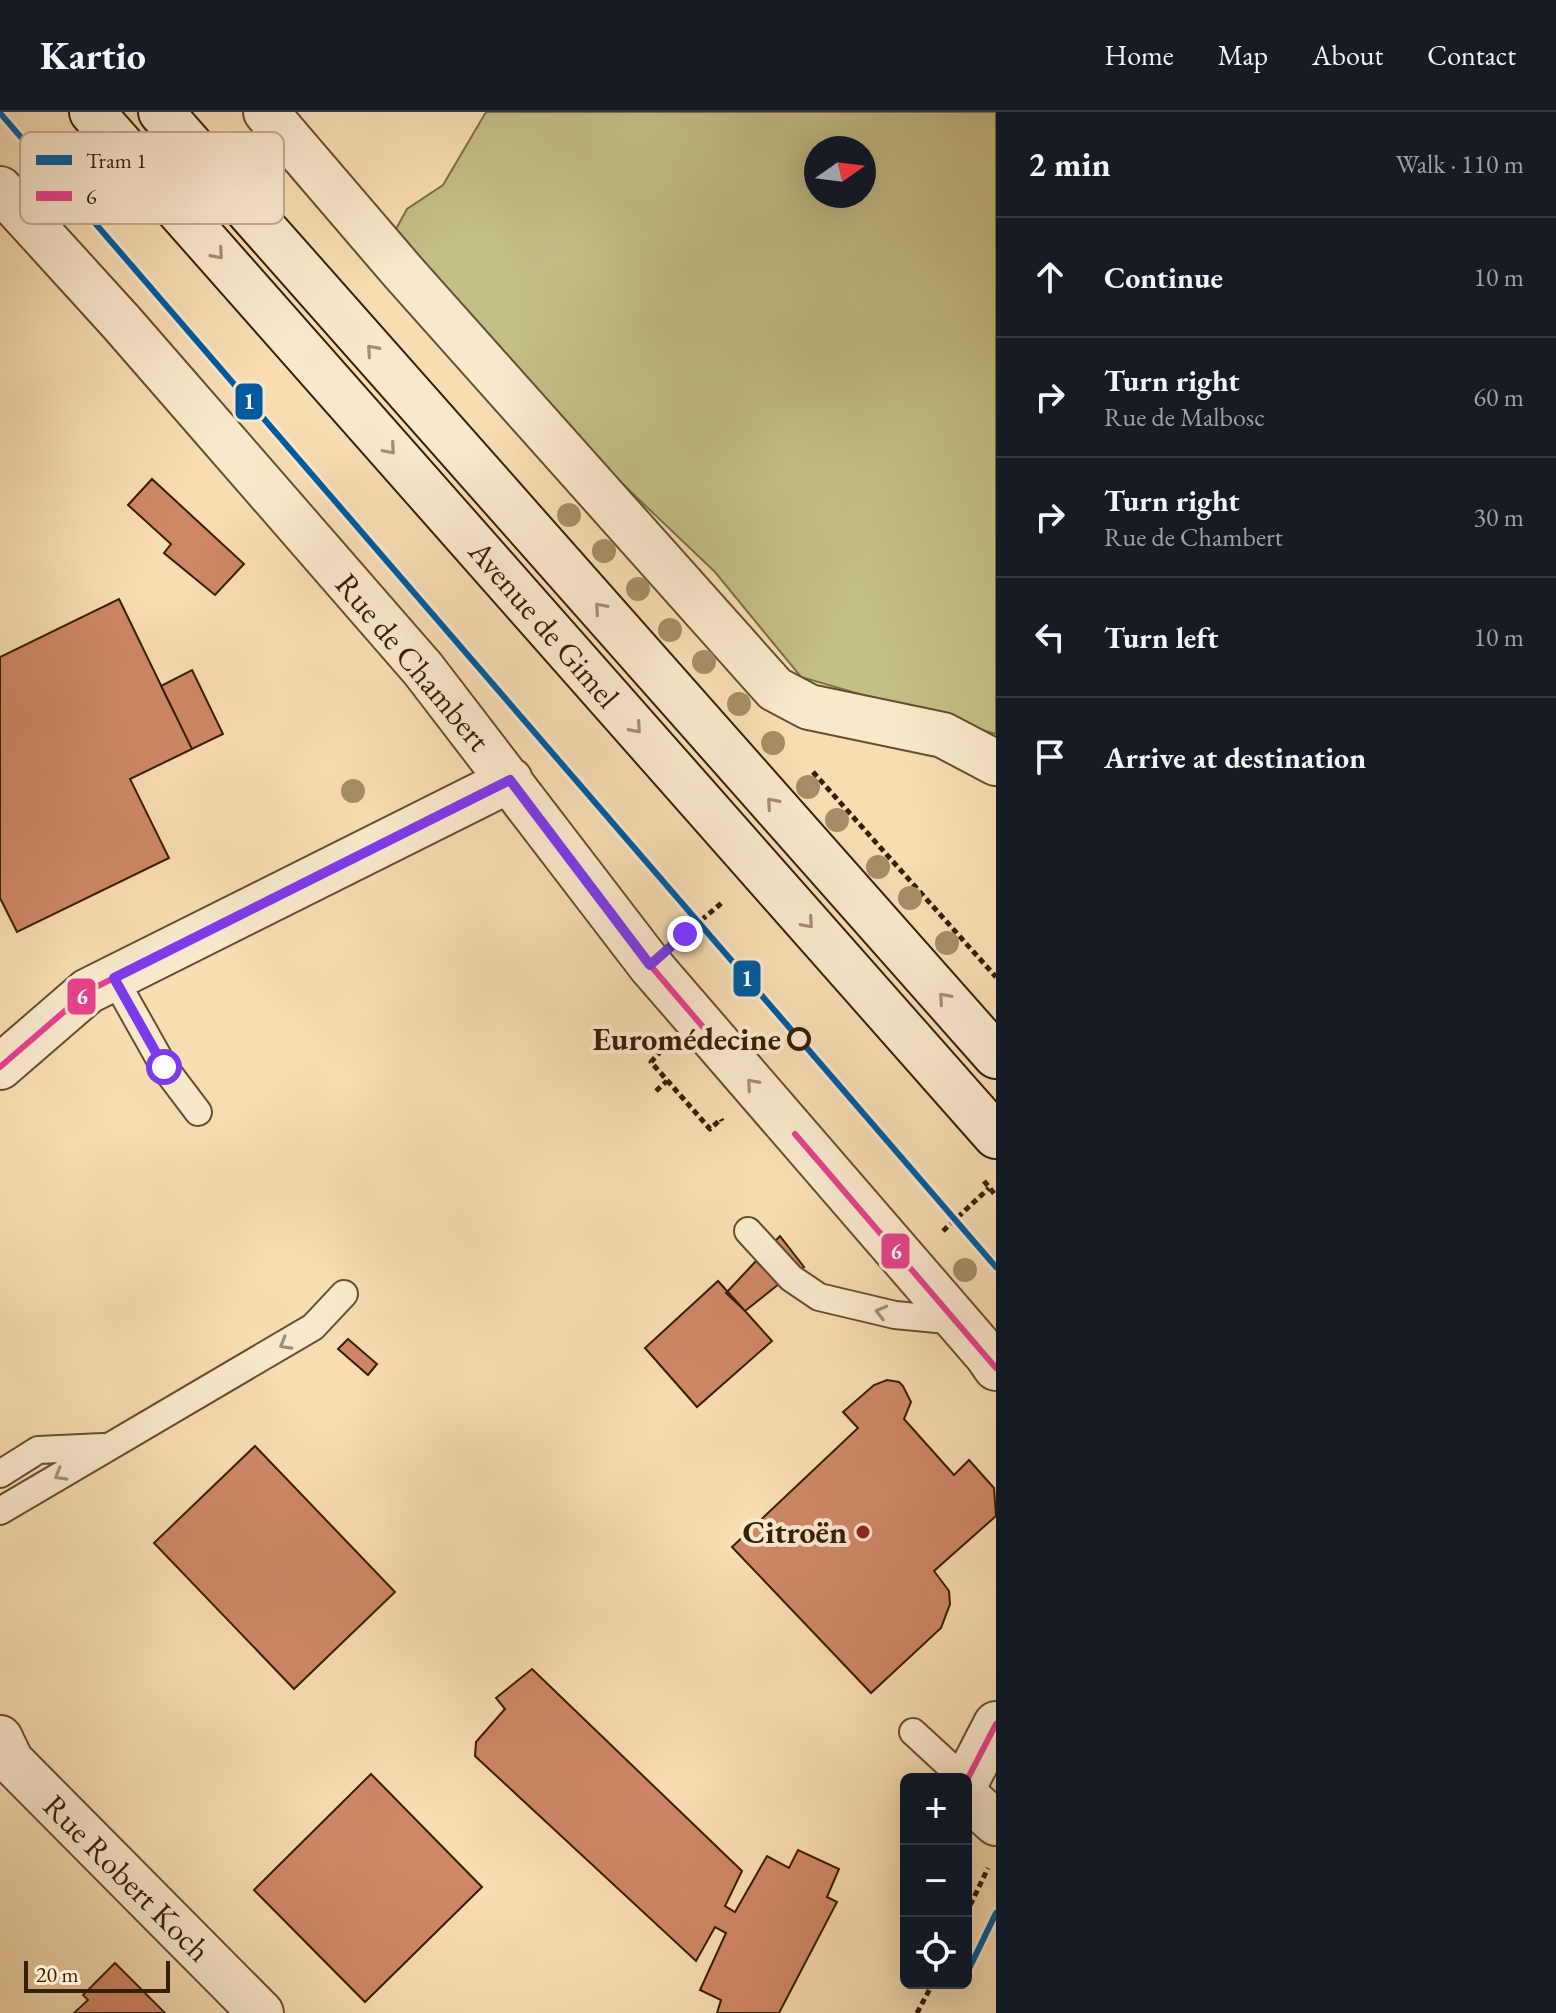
<!DOCTYPE html>
<meta charset="utf-8">
<style>
body{margin:0;font-family:"EB Garamond",serif;background:#242831;color:#f1f3f6}
.controls{position:absolute;right:24px;bottom:24px;display:grid;overflow:hidden;border-radius:12px;box-shadow:0 8px 32px #0002}
.controls button{width:72px;height:72px;display:grid;place-items:center;padding:0;border:0;border-bottom:2px solid #363941;background:#171b24;color:#f1f3f6;font:40px sans-serif}
.compass{position:absolute;left:804px;top:24px;width:72px;height:72px;border-radius:50%;background:#171b24;box-shadow:0 8px 32px #0002;rotate:76deg}
.scale{position:absolute;left:24px;bottom:20px;width:146px;box-sizing:border-box;padding-left:8px;border:4px solid #371f02;border-top:0;font-size:22px;line-height:28px;white-space:nowrap;color:#371f02;-webkit-text-stroke:6px #fae8cd;paint-order:stroke}
.stop{position:absolute;width:24px;height:24px;margin:-18px;border:6px solid #7c3aed;border-radius:50%;background:#fff}
.stop.end{background:#7c3aed;border-color:#fff;box-shadow:0 2px 8px #0008}
.list{margin:0;padding:0;list-style:none}
h2{display:flex;justify-content:space-between;align-items:center;height:104px;margin:0;padding:0 32px;font-size:34px}
h2 small{font-size:26px;font-weight:400;color:#9ea1a6}
.list li{display:grid;grid-template-columns:52px 1fr auto;gap:24px;align-items:center;box-sizing:border-box;height:120px;padding:0 32px;border-top:2px solid #363941}
.list b{display:block;font-size:30px;white-space:nowrap}
.list p{margin:0;font-size:26px;white-space:nowrap;color:#9ea1a6}
.list em{font-size:26px;font-style:normal;color:#9ea1a6}
.icon{flex:none;width:44px;height:44px;fill:none;stroke:currentColor;stroke-width:2;stroke-linecap:round;stroke-linejoin:round}
.map{position:relative;flex:none;width:996px;height:1901px;overflow:hidden}
header{display:flex;align-items:center;gap:48px;box-sizing:border-box;height:112px;padding:0 40px;background:#171b24;border-bottom:2px solid #363941}
header strong{font-size:38px}
nav{display:flex;gap:44px;margin-inline-start:auto;font-size:28px}
main{display:flex}
aside{flex:1;background:#171b24}
.map>svg:first-child{display:block}
</style>
<header>
<strong>Kartio</strong>
<nav><a>Home</a><a>Map</a><a>About</a><a>Contact</a></nav>
</header>
<main>
<div class="map">
<svg width="996" height="1901" viewBox="0 0 996 1901">
<rect width="100%" height="100%" fill="#f8dcb2"/>
<filter id="stains"><feTurbulence type="fractalNoise" baseFrequency=".0025" numOctaves="4"/><feColorMatrix values="0 0 0 0 .2 0 0 0 0 .09 0 0 0 0 .02 0 0 0 .5 -.17"/></filter>
<radialGradient id="worn" r=".72"><stop offset=".6" stop-color="#630" stop-opacity="0"/><stop offset="1" stop-color="#630" stop-opacity=".3"/></radialGradient>
<path fill="#c4be87" stroke="#7e6e44" stroke-width="2" fill-rule="evenodd" d="M486 0H996V622L801 565 715 460 567 319 396 117 407 97 443 73ZM816 36H864V84H816Z"/>
<path fill="#cf8766" stroke="#371f02" stroke-width="2" d="M152 367 244 452 215 483 164 441 171 432 128 393Z
M119 487 192 637 130 667 169 746 17 820 0 786V545Z
M192 558 223 622 192 637 161 574Z
M780 1124 804 1155 779 1172 756 1149Z
M756 1149 779 1172 745 1199 726 1181Z
M718 1169 772 1229 697 1295 645 1236Z
M348 1227 377 1252 368 1263 338 1237Z
M887 1268 899 1270 903 1274 911 1290 904 1307 954 1363 969 1348 994 1376 996 1404 934 1459 949 1479 950 1492 941 1516 871 1581 732 1435 858 1316 843 1300 874 1273Z
M255 1334 395 1480 294 1577 154 1431Z
M532 1557 742 1759 725 1794 735 1800 767 1744 789 1756 798 1738 839 1757 827 1785 837 1790 779 1901H717L721 1888 700 1878 726 1821 715 1815 696 1849 475 1644 476 1630 505 1597 496 1586Z
M371 1662 482 1775 365 1890 254 1778Z
M115 1851 165 1901H74L88 1888 83 1883Z"/>
<g fill="none" stroke-linecap="round" stroke-linejoin="round">
<g stroke="#674e2e" stroke-width="30">
<path id="service" d="M114 866 164 955 198 1000
M748 1119 791 1166 819 1185 895 1203 958 1209
M0 1362 38 1338 103 1335
M0 1399 313 1215 344 1182
M913 1620 964 1667"/>
</g>
<g stroke="#674e2e" stroke-width="48">
<path id="minor" d="M266 0 403 160 775 577 809 595 943 623 996 651
M0 77 121 210 423 557 650 853 987 1243 996 1256
M0 955 88 879 510 668
M0 1626 11 1649 261 1901
M966 1670 996 1612
M966 1684 996 1711"/>
</g>
<g stroke="#371f02" stroke-width="48">
<path id="secondary" d="M92 0 996 1024
M161 0 996 944"/>
</g>
<path stroke="#371f02" stroke-width="5" stroke-dasharray="6 4" stroke-linecap="butt" d="M813 660 996 865
M686 821 724 789
M659 938 660 940 651 950 710 1017 721 1007 722 1009
M656 979 667 969
M984 1069 996 1084
M943 1119 989 1076
M966 1802 988 1756
M917 1901 933 1871"/>
<use href="#service" stroke="#fae8cd" stroke-width="26"/>
<use href="#minor" stroke="#fae8cd" stroke-width="44"/>
<use href="#secondary" stroke="#fae8cd" stroke-width="44"/>
<g stroke="#fae8cd" stroke-width="12">
<path id="bus-1" d="M0 955 88 879 510 668 650 853 709 922
M795 1022 996 1256
M966 1670 996 1612"/>
</g>
<use href="#bus-1" stroke="#e6418e" stroke-width="6"/>
<g stroke="#fae8cd" stroke-width="12">
<path id="tram-1" d="M0 1 996 1155
M966 1863 996 1801"/>
</g>
<use href="#tram-1" stroke="#005ba1" stroke-width="6"/>
</g>
<g fill="#a58e67">
<circle cx="569" cy="403" r="12"/>
<circle cx="604" cy="439" r="12"/>
<circle cx="638" cy="477" r="12"/>
<circle cx="670" cy="518" r="12"/>
<circle cx="704" cy="550" r="12"/>
<circle cx="739" cy="592" r="12"/>
<circle cx="773" cy="631" r="12"/>
<circle cx="808" cy="675" r="12"/>
<circle cx="353" cy="679" r="12"/>
<circle cx="837" cy="708" r="12"/>
<circle cx="878" cy="755" r="12"/>
<circle cx="910" cy="786" r="12"/>
<circle cx="947" cy="831" r="12"/>
<circle cx="965" cy="1158" r="12"/>
</g>
<defs><path id="oneway-chevron" d="M-2-3.5L2.5 0L-2 3.5" fill="none" stroke-width="1.6" stroke-linecap="round" stroke-linejoin="round" transform="scale(2)"/></defs>
<g stroke="#a28e72">
<use href="#oneway-chevron" transform="translate(218 142) rotate(49)"/>
<use href="#oneway-chevron" transform="translate(372 238) rotate(-131)"/>
<use href="#oneway-chevron" transform="translate(390 337) rotate(49)"/>
<use href="#oneway-chevron" transform="translate(600 496) rotate(-131)"/>
<use href="#oneway-chevron" transform="translate(636 616) rotate(49)"/>
<use href="#oneway-chevron" transform="translate(772 691) rotate(-131)"/>
<use href="#oneway-chevron" transform="translate(808 811) rotate(49)"/>
<use href="#oneway-chevron" transform="translate(944 886) rotate(-131)"/>
<use href="#oneway-chevron" transform="translate(752 972) rotate(-131)"/>
<use href="#oneway-chevron" transform="translate(881 1200) rotate(-166)"/>
<use href="#oneway-chevron" transform="translate(285 1232) rotate(150)"/>
<use href="#oneway-chevron" transform="translate(60 1363) rotate(150)"/>
</g>
<g fill="none" stroke-linecap="round" stroke-linejoin="round">
<path stroke="#7c3aed" stroke-width="10" d="M164 955 114 866 510 668 650 853 685 822"/>
</g>
<circle fill="#fae8cd" stroke="#371f02" stroke-width="4" cx="799" cy="927" r="10"/>
<circle fill="#8f2418" stroke="#fae8cd" stroke-width="3" cx="863" cy="1420" r="8"/>
<g text-anchor="middle" dominant-baseline="central" stroke-width="8" stroke-linejoin="round" paint-order="stroke">
<g font-size="32" fill="#371f02" stroke="#fae8cd">
<text transform="translate(544 512) rotate(49)">Avenue de Gimel</text>
<text transform="translate(413 550) rotate(50)">Rue de Chambert</text>
<text transform="translate(127 1766) rotate(45)">Rue Robert Koch</text>
</g>
<g font-size="32" font-weight="bold" fill="#371f02" stroke="#fae8cd" text-anchor="end">
<text x="781" y="927">Euromédecine</text>
</g>
<g font-size="32" font-weight="bold" fill="#371f02" stroke="#fae8cd" text-anchor="end">
<text x="847" y="1420">Citroën</text>
</g>
</g>
<rect x="20" y="20" width="264" height="92" rx="12" fill="#fae8cd" stroke="#c0ac90" stroke-width="2"/>
<rect x="36" y="43" width="36" height="10" fill="#005ba1"/>
<rect x="36" y="79" width="36" height="10" fill="#e6418e"/>
<g font-size="22" fill="#371f02">
<text x="86" y="56">Tram 1</text>
<text x="86" y="92">6</text>
</g>
<g stroke="#fae8cd" stroke-width="3">
<rect x="234" y="270" width="30" height="39" rx="8" fill="#005ba1"/>
<rect x="732" y="847" width="30" height="39" rx="8" fill="#005ba1"/>
<rect x="66" y="865" width="31" height="39" rx="8" fill="#e6418e"/>
<rect x="880" y="1120" width="31" height="38" rx="8" fill="#e6418e"/>
</g>
<g font-size="22" text-anchor="middle" font-weight="bold" fill="#fff">
<text x="249" y="297">1</text>
<text x="747" y="874">1</text>
<text x="82" y="892">6</text>
<text x="896" y="1147">6</text>
</g>
<rect width="100%" height="100%" filter="url(#stains)"/>
<rect width="100%" height="100%" fill="url(#worn)"/>
</svg>
<div class="controls">
<button>+</button>
<button>−</button>
<button><svg class="icon" aria-label="locate" viewBox="0 0 24 24"><circle cx="12" cy="12" r="6"/><path d="M12 2v4M12 18v4M2 12h4M18 12h4"/></svg></button>
</div>
<svg class="compass" viewBox="-18 -18 36 36"><path d="M0-13l5 13h-10z" fill="#e53935"/><path d="M0 13l5-13h-10z" fill="#9ea1a6"/></svg>
<div class="scale">20 m</div>
<div class="stop" style="left:164px;top:955px"></div>
<div class="stop end" style="left:685px;top:822px"></div>
</div>
<aside>
<h2>2 min<small>Walk · 110 m</small></h2>
<ul class="list">
<li><svg class="icon" aria-label="ahead" viewBox="0 0 24 24"><path d="M12 20V5M6 11l6-6 6 6"/></svg><div><b>Continue</b></div><em>10 m</em></li>
<li><svg class="icon" aria-label="right" viewBox="0 0 24 24"><path d="M7 20v-9h11M14 6l5 5-5 5"/></svg><div><b>Turn right</b><p>Rue de Malbosc</p></div><em>60 m</em></li>
<li><svg class="icon" aria-label="right" viewBox="0 0 24 24"><path d="M7 20v-9h11M14 6l5 5-5 5"/></svg><div><b>Turn right</b><p>Rue de Chambert</p></div><em>30 m</em></li>
<li><svg class="icon" aria-label="left" viewBox="0 0 24 24"><path d="M17 20v-9H6M10 6l-5 5 5 5"/></svg><div><b>Turn left</b></div><em>10 m</em></li>
<li><svg class="icon" aria-label="arrive" viewBox="0 0 24 24"><path d="M6 21V4h12l-3 4 3 4H6"/></svg><div><b>Arrive at destination</b></div></li>
</ul>
</aside>
</main>
